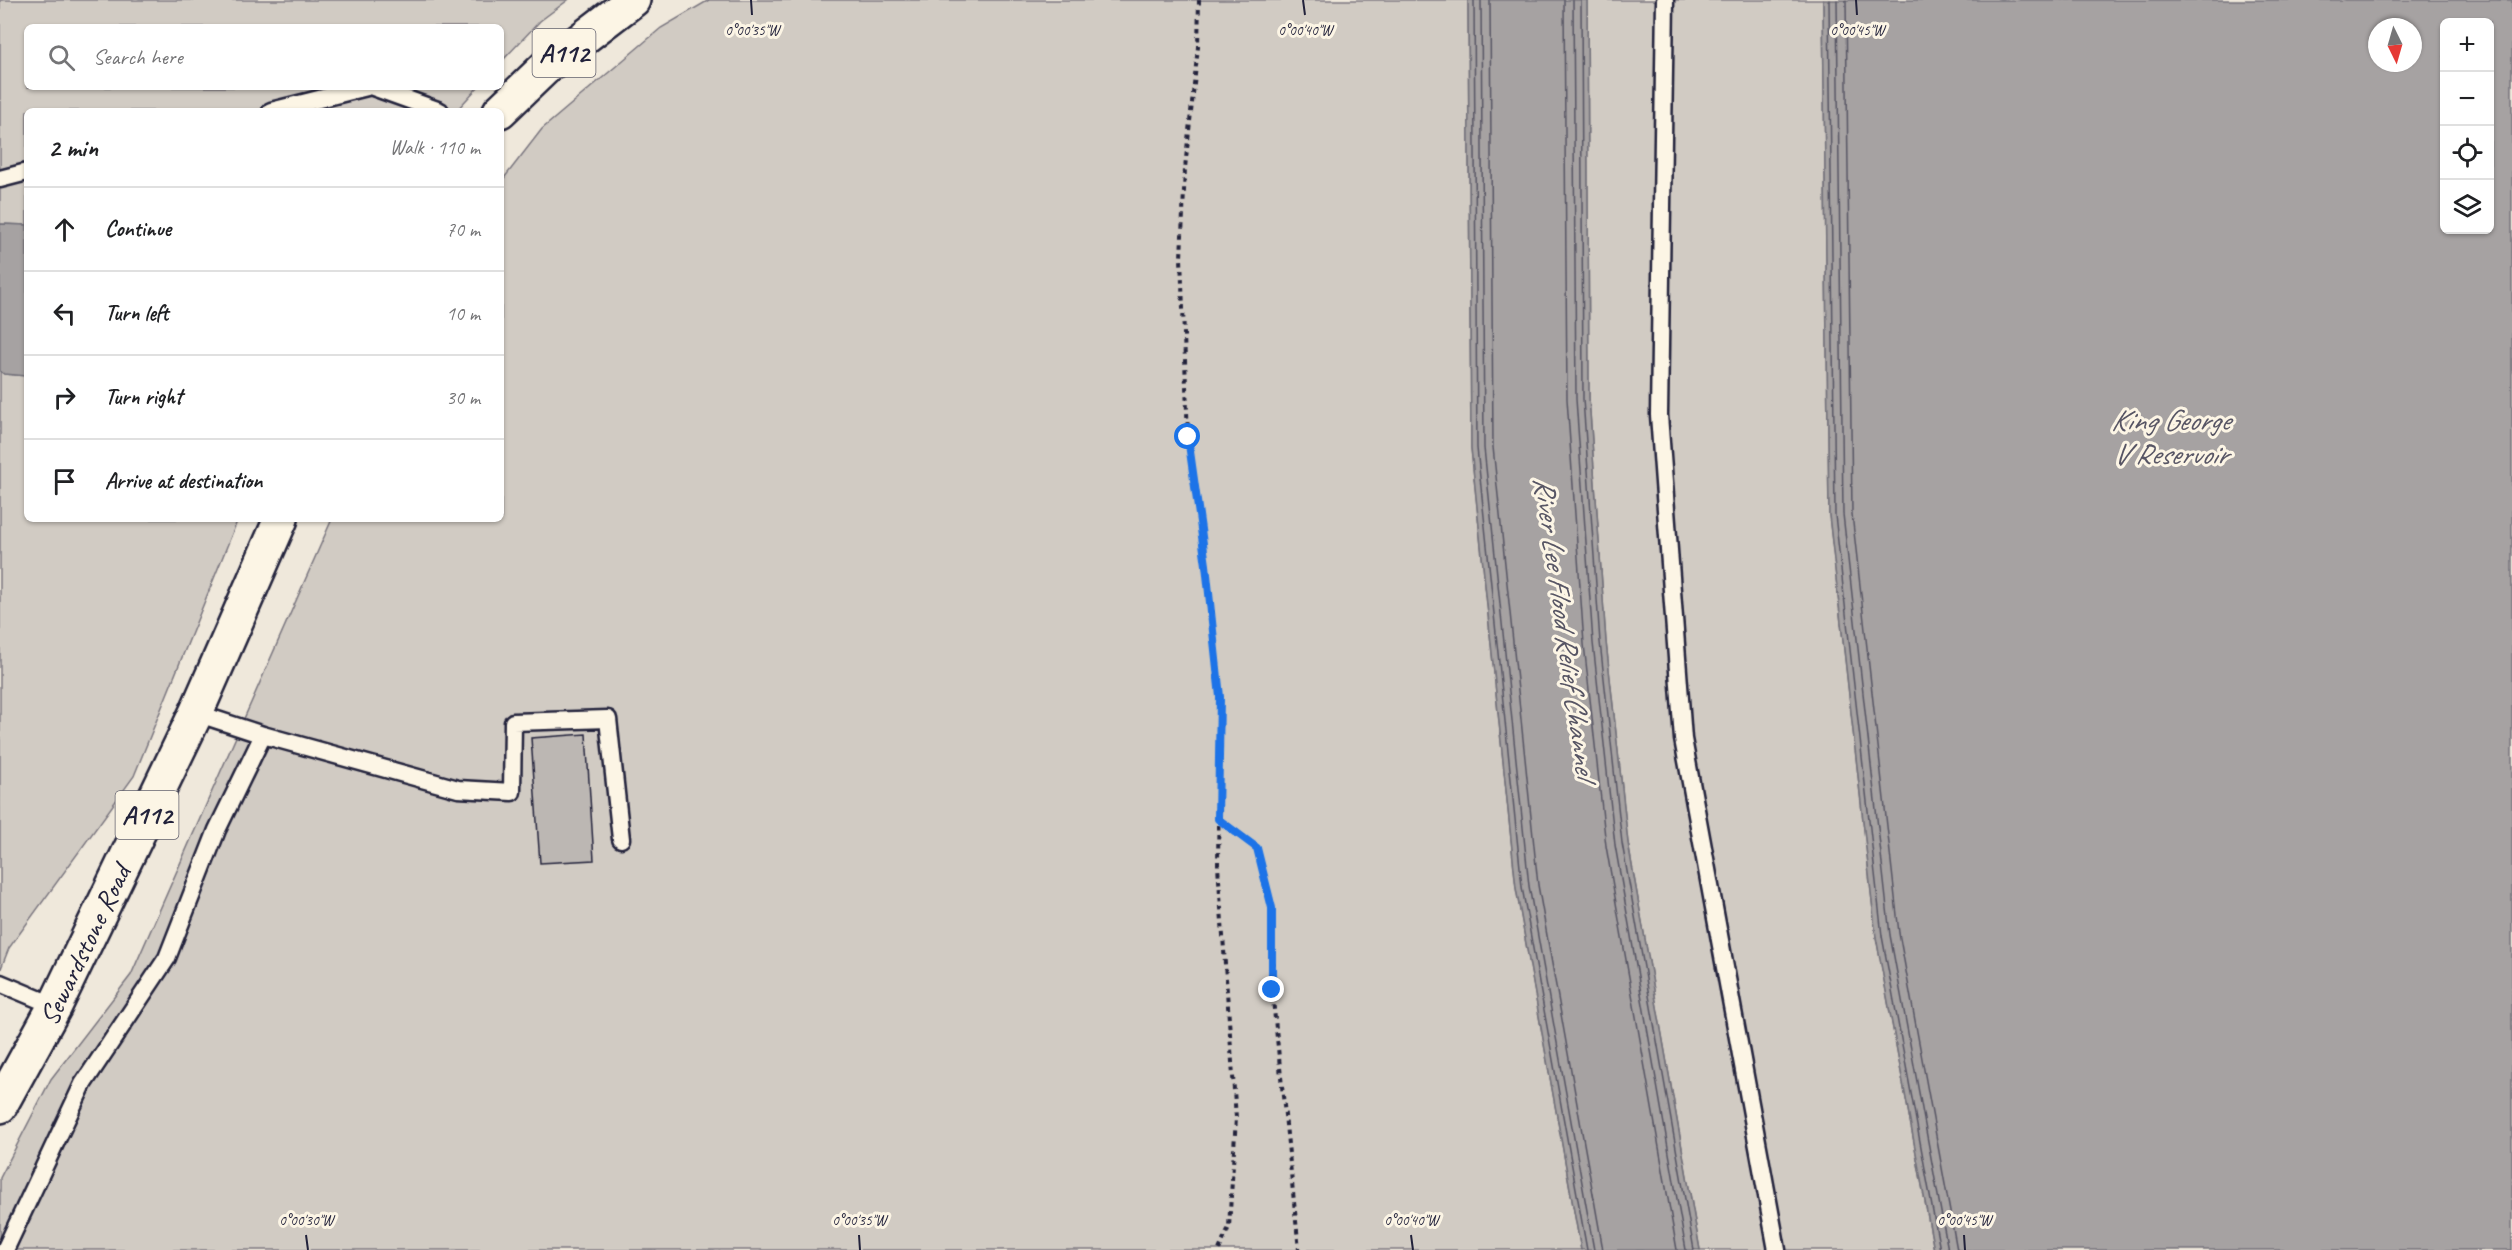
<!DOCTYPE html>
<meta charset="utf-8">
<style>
body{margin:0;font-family:Caveat,sans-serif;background:#f2f2f2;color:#202124}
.controls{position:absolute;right:18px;top:18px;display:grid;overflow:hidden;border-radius:9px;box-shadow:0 2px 4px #0004}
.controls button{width:54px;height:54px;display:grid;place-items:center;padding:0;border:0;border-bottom:2px solid #e0e0e0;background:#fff;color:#202124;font:30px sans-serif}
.compass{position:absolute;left:2368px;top:18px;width:54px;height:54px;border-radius:50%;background:#fff;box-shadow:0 2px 4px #0004;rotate:175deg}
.stop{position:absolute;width:18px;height:18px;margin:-14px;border:4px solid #1a73e8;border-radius:50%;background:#fff}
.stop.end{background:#1a73e8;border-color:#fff;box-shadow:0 2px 6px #0008}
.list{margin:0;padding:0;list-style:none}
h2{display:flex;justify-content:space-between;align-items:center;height:78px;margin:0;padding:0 24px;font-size:26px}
h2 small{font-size:20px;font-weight:400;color:#757577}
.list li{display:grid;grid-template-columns:39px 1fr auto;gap:18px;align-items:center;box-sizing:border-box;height:84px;padding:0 24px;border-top:2px solid #e0e0e0}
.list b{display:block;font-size:22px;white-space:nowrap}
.list em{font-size:20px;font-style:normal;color:#757577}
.icon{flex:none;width:33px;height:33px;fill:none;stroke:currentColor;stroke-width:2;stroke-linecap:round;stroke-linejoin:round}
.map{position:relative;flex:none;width:2512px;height:1250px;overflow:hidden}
.search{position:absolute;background:#fff;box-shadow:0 2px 4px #0004;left:24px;top:24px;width:480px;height:66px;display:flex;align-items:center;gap:15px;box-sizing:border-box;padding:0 21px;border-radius:9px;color:#757577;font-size:22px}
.panel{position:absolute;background:#fff;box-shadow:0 2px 4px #0004;left:24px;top:108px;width:480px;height:414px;border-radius:9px}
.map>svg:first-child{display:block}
</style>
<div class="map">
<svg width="2512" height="1250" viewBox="0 0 2512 1250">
<rect width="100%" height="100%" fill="#efe8db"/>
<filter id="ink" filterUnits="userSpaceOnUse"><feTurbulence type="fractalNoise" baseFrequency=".0167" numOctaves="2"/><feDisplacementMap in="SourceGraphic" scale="12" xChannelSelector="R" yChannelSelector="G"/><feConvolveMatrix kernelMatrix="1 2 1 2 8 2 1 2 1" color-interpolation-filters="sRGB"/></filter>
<g filter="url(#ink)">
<path fill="#d1cbc3" stroke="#7a767f" stroke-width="1.5" d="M0 0H568L540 21 501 62V27H27V87H478L456 111H27V225L0 224Z
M709 0H1468L1471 448 1516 888 1581 1250H0V1178L51 1079 131 975 332 519H501V182L542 129 661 28Z
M1587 0H1823L1829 515 1876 937 1934 1250H1700L1628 843 1606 642 1589 398Z
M0 371 4 374 27 376V519H238L134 776 9 948 0 971Z"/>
<path fill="#a6a2a2" stroke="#716f79" stroke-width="1.5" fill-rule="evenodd" d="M1468 0H1587L1589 398 1606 642 1628 843 1700 1250H1581L1516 888 1471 448Z
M1823 0H2512V1250H1934L1876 937 1829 515ZM2444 22H2490V230H2444ZM2377 27H2413V63H2377Z
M0 224 27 225V376L4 374 0 371Z"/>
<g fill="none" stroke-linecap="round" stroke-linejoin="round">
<path stroke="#575564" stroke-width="1.5" d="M1474 0 1477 448 1522 887 1587 1250
M1481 0 1484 448 1529 886 1594 1250
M1490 0 1493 447 1538 885 1603 1250
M1564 0 1567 399 1584 644 1606 846 1677 1250
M1573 0 1576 399 1593 643 1615 845 1686 1250
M1581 0 1583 399 1600 642 1622 843 1694 1250
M1829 0 1835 515 1882 936 1940 1250
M1837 0 1843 514 1890 935 1948 1250
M1846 0 1852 514 1899 933 1957 1250"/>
</g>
<path fill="#bcb7b3" stroke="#22223b" stroke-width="1.5" d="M586 734 594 860 540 863 531 738Z"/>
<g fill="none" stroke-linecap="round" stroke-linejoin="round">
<g stroke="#22223b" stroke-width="21">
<path id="lane" d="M1665 0 1659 415 1683 739 1777 1250
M373 87 440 111
M271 111 367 87
M0 179 27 172
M196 713 263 735 458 789 512 792 513 722 608 719 621 839
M0 983 55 1006
M5 1250 83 1084 167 958 217 830 263 735"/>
</g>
<g stroke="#22223b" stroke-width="38">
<g id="primary">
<path d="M500 111 548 65 633 0"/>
<path id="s1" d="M0 1106 55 1006 196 713 281 519"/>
</g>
</g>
<path stroke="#22223b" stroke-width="4" stroke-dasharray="4.5 4.5" stroke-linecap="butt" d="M1199 0 1198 47 1185 168 1181 258 1188 437 1206 565 1220 697 1218 866 1236 1118 1229 1227 1219 1250
M1219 819 1257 848 1272 908V990L1299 1250"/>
<use href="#lane" stroke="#fcf5e5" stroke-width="16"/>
<use href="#primary" stroke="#fcf5e5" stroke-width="33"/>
</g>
</g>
<g fill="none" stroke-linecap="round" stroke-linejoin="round" filter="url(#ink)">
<path stroke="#1a73e8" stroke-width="8" d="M1188 437 1206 565 1220 697 1218 819 1257 848 1272 908V990"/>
</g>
<path fill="none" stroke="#22223b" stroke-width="2" d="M751 0 752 15M1303 0 1305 15M1856 0 1857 15M306 1235 308 1250M859 1235 860 1250M1411 1235 1413 1250M1964 1235 1965 1250"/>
<g text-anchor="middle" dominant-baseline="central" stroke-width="6" stroke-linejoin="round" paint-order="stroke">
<g fill="#fcf5e5" stroke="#63616e" stroke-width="1.5">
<rect x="532.5" y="29" width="63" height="48" rx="4.5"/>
<rect x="115.5" y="791" width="63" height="48" rx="4.5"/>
</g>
<g font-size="27" font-weight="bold" fill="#22223b">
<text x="564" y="53">A112</text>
<text x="147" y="815">A112</text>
</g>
<g font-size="28" fill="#22223b" stroke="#fcf5e5">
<text stroke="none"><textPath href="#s1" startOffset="182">Sewardstone Road</textPath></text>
</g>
<g font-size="30" font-style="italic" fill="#575564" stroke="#fcf5e5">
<text x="2170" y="420">King George<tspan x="2170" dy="34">V Reservoir</tspan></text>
<text transform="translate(1565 627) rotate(82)">River Lee Flood Relief Channel</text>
</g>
</g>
<g font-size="15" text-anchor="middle" fill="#22223b" stroke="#fcf5e5" stroke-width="6" stroke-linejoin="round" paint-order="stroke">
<text x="752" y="35">0°00'35"W</text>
<text x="1305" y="35">0°00'40"W</text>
<text x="1857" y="35">0°00'45"W</text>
<text x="306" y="1225">0°00'30"W</text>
<text x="859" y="1225">0°00'35"W</text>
<text x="1411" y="1225">0°00'40"W</text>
<text x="1964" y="1225">0°00'45"W</text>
</g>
</svg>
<div class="controls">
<button>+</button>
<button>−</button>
<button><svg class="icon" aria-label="locate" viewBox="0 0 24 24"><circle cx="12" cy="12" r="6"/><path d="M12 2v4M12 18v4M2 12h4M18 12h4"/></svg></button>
<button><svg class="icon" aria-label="layers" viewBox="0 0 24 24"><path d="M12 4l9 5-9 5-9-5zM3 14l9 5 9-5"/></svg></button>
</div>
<svg class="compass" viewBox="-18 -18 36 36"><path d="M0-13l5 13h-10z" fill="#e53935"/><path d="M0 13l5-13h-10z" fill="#757577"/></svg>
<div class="stop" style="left:1188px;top:437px"></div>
<div class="stop end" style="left:1272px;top:990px"></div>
<div class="search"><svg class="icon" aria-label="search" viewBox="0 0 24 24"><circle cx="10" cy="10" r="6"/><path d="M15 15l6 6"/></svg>Search here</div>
<section class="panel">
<h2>2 min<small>Walk · 110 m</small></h2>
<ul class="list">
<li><svg class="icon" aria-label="ahead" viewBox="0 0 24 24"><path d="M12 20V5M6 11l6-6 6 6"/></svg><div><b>Continue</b></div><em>70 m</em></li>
<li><svg class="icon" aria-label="left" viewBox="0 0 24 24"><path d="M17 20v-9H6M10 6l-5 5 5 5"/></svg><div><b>Turn left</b></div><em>10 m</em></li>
<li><svg class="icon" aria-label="right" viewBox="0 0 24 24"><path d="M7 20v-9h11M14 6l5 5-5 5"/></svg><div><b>Turn right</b></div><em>30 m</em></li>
<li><svg class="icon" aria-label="arrive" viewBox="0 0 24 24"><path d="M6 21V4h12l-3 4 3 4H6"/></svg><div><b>Arrive at destination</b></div></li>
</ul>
</section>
</div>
